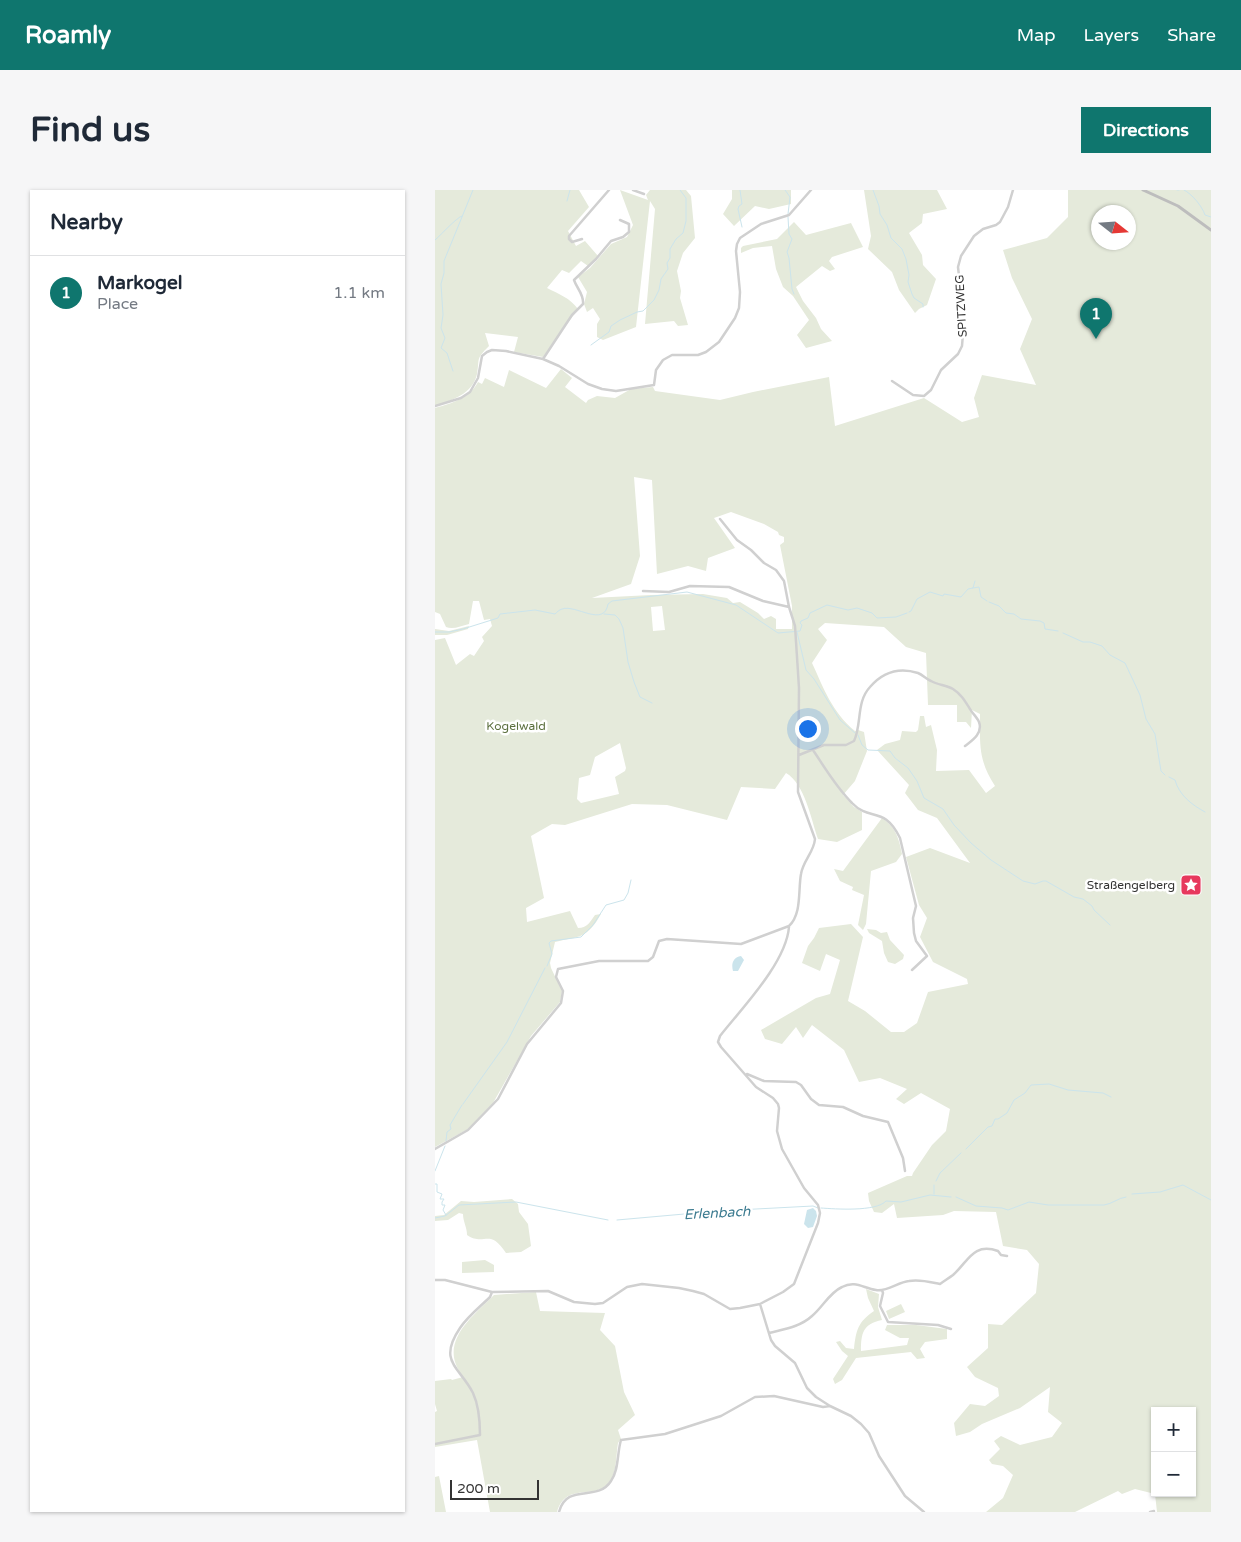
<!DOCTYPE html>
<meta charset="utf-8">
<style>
body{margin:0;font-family:"Varela Round",sans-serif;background:#f6f6f7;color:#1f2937}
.controls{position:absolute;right:15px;bottom:15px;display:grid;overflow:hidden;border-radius:0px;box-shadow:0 1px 4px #0004}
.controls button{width:45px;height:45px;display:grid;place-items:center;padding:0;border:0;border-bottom:1px solid #e0e1e3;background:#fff;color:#1f2937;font:25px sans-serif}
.compass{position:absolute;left:656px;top:15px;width:45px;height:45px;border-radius:50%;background:#fff;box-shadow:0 1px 4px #0004;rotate:107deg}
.scale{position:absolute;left:15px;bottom:12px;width:89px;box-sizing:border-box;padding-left:5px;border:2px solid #333;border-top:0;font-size:14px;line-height:18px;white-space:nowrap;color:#333;-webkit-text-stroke:4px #fff;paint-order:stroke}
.you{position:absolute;left:372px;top:538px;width:18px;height:18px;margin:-12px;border:4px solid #fff;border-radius:50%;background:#1a73e8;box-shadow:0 0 0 8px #1a73e833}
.badge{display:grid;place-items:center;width:32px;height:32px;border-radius:50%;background:#0f766e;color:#fff;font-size:16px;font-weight:700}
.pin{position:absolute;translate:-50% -41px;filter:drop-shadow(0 1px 2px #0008)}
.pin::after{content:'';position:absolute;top:26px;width:18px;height:15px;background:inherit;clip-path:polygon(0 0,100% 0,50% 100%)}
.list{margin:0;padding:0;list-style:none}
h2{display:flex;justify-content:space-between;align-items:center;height:65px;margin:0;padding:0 20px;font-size:21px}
h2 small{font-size:16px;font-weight:400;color:#747a83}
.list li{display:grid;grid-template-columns:32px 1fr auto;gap:15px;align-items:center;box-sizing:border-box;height:75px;padding:0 20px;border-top:1px solid #e0e1e3}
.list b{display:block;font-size:19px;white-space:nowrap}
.list p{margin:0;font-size:16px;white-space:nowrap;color:#747a83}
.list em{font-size:16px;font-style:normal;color:#747a83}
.map{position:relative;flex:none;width:776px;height:1322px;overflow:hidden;border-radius:0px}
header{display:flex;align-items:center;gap:30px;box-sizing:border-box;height:70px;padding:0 25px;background:#0f766e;color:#fff}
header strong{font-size:24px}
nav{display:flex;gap:28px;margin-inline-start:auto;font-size:18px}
.intro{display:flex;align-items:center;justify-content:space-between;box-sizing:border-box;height:120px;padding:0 30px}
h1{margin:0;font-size:35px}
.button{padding:12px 22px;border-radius:0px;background:#0f766e;color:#fff;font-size:18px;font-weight:700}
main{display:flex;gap:30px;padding:0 30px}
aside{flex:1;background:#fff;border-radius:0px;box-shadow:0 1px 4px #0004}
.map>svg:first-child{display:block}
</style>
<header>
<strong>Roamly</strong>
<nav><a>Map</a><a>Layers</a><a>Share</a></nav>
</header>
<div class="intro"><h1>Find us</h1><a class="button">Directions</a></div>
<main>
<aside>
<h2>Nearby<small></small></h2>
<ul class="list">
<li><span class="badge">1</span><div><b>Markogel</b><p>Place</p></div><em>1.1 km</em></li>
</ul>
</aside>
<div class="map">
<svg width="776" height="1322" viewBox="0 0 776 1322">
<rect width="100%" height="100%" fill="#fff"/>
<path fill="#e5eadb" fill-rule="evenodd" d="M0 0H144L154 17 133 41 141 56 150 51 163 66 153 76 146 71 134 83 127 80 112 98C124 104 135 108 143 119L108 167 79 162 83 147 50 143 54 156C40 170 45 168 42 184 38 204 17 210 0 216Z
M185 0 213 10 211 5 215 0H251L256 6 260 48 248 63 242 81 246 101 245 108 253 135 243 136 239 131 210 134 220 19 215 11 201 137 168 150 162 147V134L165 129 158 118 152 122 149 114 152 102 143 87 155 78 176 54 192 47 198 35Z
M297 0H356V14L334 19 320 16 299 36 288 24 297 9Z
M429 0H502L512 19 488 24 487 33 474 43 487 65 488 75 501 89 492 115 484 119 480 123 464 100 457 82 433 59 436 46Z
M633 0H776V1322H722L720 1304 700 1299 687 1304 683 1301 640 1322H551L568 1308 578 1285 568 1276 557 1274 554 1270 565 1259 559 1251 566 1246 585 1255 617 1247 627 1233 613 1222 615 1197 585 1218 547 1234 535 1242 521 1246 519 1233 535 1214 550 1216 564 1206 563 1198 540 1187 532 1177 553 1158V1134L567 1135 601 1103 604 1074 592 1060 568 1056 561 1022 519 1021 508 1025 462 1028 459 1014 447 1023 439 1022 434 1011 433 1003 472 986H477L478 983 497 955 511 941 515 919 486 903 469 914 461 909 472 899 445 888 424 892 409 860 377 835 368 848 361 837 347 854 330 849 326 840 381 808 395 804 405 770 391 764 385 781 367 773 373 756 379 748 384 738 416 734 428 747 413 811 430 821 456 842H469L482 833 493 802 533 794 532 789 498 772 485 747 492 728 484 715 471 667 495 658 535 673 502 628 483 620 470 603 474 595 442 560 450 554 465 550 467 541 481 542 483 540 485 526H489L491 537 496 535 502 560 501 581 534 580 551 603 560 596C543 570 545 554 545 524L537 520 536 538 531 532H522V515H493L491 463 471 457 449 437 390 433 383 439 392 450 377 473C389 499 397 522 420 541L423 540 429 542 432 561 420 591 408 605 419 617 427 622V640L402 652 383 649C376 629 370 594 351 583L340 599 306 597 292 630 232 615 197 614 130 635 117 634 96 646 109 708 91 718 92 732 135 721 143 738C152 738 155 732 160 725L166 724C152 749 145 746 120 752L115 773 116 778 127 801 125 812 96 846 58 913 33 939 0 957V450L10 448 21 475 35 464 39 466 49 451 47 447 57 436 55 429 49 430 44 411H38L34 434C26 436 18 440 11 437L5 424 0 422V218C17 213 34 209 43 192L47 194 50 188 69 197 74 180 111 198 126 179 137 188 130 197 151 213 153 210 162 206 180 208 196 199 218 197 220 201 285 210 318 202 394 187 400 236 489 208 527 232 544 227 539 208 547 185 601 195 585 159 597 129 577 88 568 60 612 48 633 27ZM664 22H694V52H664ZM199 287 217 290 222 384 253 376 271 381 273 368 300 358 279 328 296 322 329 334 343 342 344 345 349 347V352L345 355 357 416V439H341V429L336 426 329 429 323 423 305 412 298 413 292 408 268 404 216 405 157 408 196 394 205 366ZM227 416 230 440 218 441 216 417ZM185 553 191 578 190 581 180 587 184 604 146 613 142 609 144 588 155 585 160 567ZM720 1221H757V1303H720Z
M359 32 371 45 416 33 428 57 397 67 394 71 400 79 395 81 387 76 361 97 368 111 381 128 386 139 397 151 371 158 362 145 374 130 358 106 348 97 341 79 337 56 318 58 306 63V58L308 56 342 49Z
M34 436 33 439 12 445H0V439L14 441Z
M447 628C461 637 464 649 467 664L461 672 436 681 431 734 428 740 423 735 429 705 417 700 418 697 405 691 399 679 408 681Z
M432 739 441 740 446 743 452 742 455 750 469 765 468 769 460 774 453 772 449 763 447 751 434 743Z
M77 1009 83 1014 84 1022 93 1034 96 1056 86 1062 71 1063C54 1037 50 1057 32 1045 32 1037 28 1032 28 1024L24 1023 13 1030 0 1031V1026L9 1025 26 1011 39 1012Z
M50 1070 59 1075V1082L27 1083V1072Z
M431 1099 444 1104 443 1117 447 1130C428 1134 426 1143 426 1161L472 1155 474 1148H465L450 1140 452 1135H481L512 1139V1149L490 1152 485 1159 490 1168 482 1169 476 1162 421 1168 407 1190 400 1194 398 1189 413 1166 407 1161 401 1152 405 1151 411 1158 419 1159C421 1140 423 1132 439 1121L433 1108Z
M101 1102 105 1121 170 1123 165 1140 180 1156 189 1202 200 1225 183 1240 186 1249 183 1253C181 1264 182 1281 175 1291 161 1312 132 1290 122 1322H55L42 1250 0 1257V1222L2 1221 0 1214V1191L16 1189 17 1190 28 1187C2 1153 36 1128 59 1105Z
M466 1114 470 1122 454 1129 451 1121Z
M4 1286 11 1322H0V1287Z"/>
<path fill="#cbe4ec" d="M306 766 309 770 303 781H298C296 774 298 767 306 766Z
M378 1018 381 1021 382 1026 378 1037 373 1038 369 1034 372 1020Z"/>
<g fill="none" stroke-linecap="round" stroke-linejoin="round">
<path stroke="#cbe4ec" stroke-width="1" d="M305 0 307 14 304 16 303 19 307 37
M350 0 355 7 353 24
M438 0 444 16 445 24 452 35 456 48 467 59 471 69 474 85 473 92 477 104 479 108 488 114V117
M742 0H744
M749 0C757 4 767 16 770 25L776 27
M132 11 135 0
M353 27 354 44 357 49 352 62 354 68 357 99 359 104
M0 50C7 44 21 28 27 26
M156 155 174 142 176 136 185 130 202 122 208 121 219 110 224 100 226 89 233 79 232 73 235 68V59L241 49 248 43 251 31V8L245 0
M18 181 12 163 6 158 10 148 6 138 8 125 6 94 9 83V71L38 0
M538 398 544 397 546 407 552 411
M554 412 564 416 571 423 579 424 586 429 605 431 609 433 610 439 623 441
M474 422 476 421 482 409 495 402 508 406 509 404 526 407 533 399 538 398 540 391
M169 424 180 425 184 429 188 438 193 472 199 492 205 507 217 513
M0 442H14L28 439 63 428 65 424 100 420 120 424C122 422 124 420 127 419 141 414 169 438 173 414L177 411 252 402 301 415 343 443 365 441 367 435 365 433 366 431 373 428 375 423 392 415 413 420 422 418 437 423 442 428 461 427 472 423
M362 442 371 480 379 489 405 530 420 543
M628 443 648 452H655L667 456 675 465 690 473 705 505 711 529 720 544 726 581 730 585
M423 545 427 555 433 560 455 561 460 568 473 578 482 591 489 608 508 619 519 635 536 653 556 670 588 691 600 694 608 691H611L639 707 648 709 657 716 659 720 675 735
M734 587 740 590C744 605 757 615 770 622
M112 776 117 764 114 753 116 751 146 747 158 735 171 715 189 710 193 703 196 690
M28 914 72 852 110 778
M11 951 12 942 16 939 15 935 27 915
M531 959 553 937 557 936 560 929H563L572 923 579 910 590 903 596 895 614 894 633 900 668 903 676 907
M0 981 10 956
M501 991 505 983 526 963
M0 994H2V1002L7 1004 5 1009H9L7 1012V1015H10L8 1020 11 1025
M499 1004V995
M697 1004 725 1002 748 995 776 1010
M521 1007 541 1016 567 1018 573 1020 594 1012 613 1015H669C677 1014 683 1008 691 1007
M386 1018C400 1019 441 1022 451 1011L466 1012 495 1005 516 1007
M0 1028 10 1026 24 1015 81 1012 173 1030
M182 1030 283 1021 378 1016 383 1018"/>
<path stroke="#d0d0d0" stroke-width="2.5" d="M198 0 209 4
M147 49 137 52 134 49V46L174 0
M108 169 137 125 148 114C149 104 142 99 139 90L161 69 176 51 188 47 194 42V34L185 30
M457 191 478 205 489 206 496 200 506 180 523 164 527 156 529 131 523 77 526 66 539 46 548 39 561 35 565 32 573 17 578 0
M0 216 26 208 35 202 43 188 47 166 52 162 57 160 71 161 108 169 124 176 153 194 167 199 181 201 219 195 221 180 228 170 237 165H263L271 162 284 152 300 128 304 118 305 102 301 61 302 54 305 48 326 34 354 25 376 0
M208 401 234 402 255 396 294 397 328 411 354 417
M378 560C390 578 401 597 417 613 435 632 449 615 465 648L481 716 478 728 479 743 481 751 492 766 477 780
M364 565 389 555H411L419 551C427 534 421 512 435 497 448 482 464 477 483 483 488 485 491 489 496 491 503 495 511 495 518 499 526 504 530 511 535 519 537 523 542 527 544 532 548 543 538 550 530 556
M312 884 329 891 361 892 366 895 376 909 384 915 408 917 428 926 453 932 468 968 470 981
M0 959 33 940 63 909 92 854 126 813 128 801 121 787 123 779 164 771H213L218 767 224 751 232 749 306 754 354 736C367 724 363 700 366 684 368 671 379 662 380 649L363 602 364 498 360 436 354 417 349 391 341 380 329 373 316 360 302 350 285 329
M0 1090H10L57 1102 113 1101 139 1112 160 1114 168 1113 192 1097 207 1094 244 1098 258 1101 269 1104 295 1119 305 1118 325 1114 348 1102 359 1094 383 1033 385 1023 383 1015 369 998 347 959 342 941 344 918 343 914 338 908 321 897 286 857 283 852 285 846C307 818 351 773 354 737
M447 1100 448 1103 445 1116 453 1132 503 1135 516 1139
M325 1114 336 1150 340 1156 360 1173 372 1198 381 1207 395 1216
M334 1143C349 1139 365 1137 377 1126 388 1117 394 1103 407 1097 420 1090 428 1098 441 1100 452 1102 463 1092 474 1091 485 1089 495 1092 505 1094 509 1091 514 1088 518 1085 533 1072 538 1052 563 1061L566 1065 572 1066
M0 1254 45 1245C45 1231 44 1216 38 1203 25 1177 2 1172 25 1138 33 1126 45 1117 55 1107L57 1102
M124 1322C132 1292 162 1313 176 1291 184 1280 182 1263 186 1250L230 1244 286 1226 320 1207 339 1206 388 1217 395 1216 416 1226 426 1234 434 1243 444 1266 470 1306 489 1322
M715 1322 719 1321"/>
<path stroke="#bdbdbd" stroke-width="3" d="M708 0 743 16 776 40"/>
</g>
<defs>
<g id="sight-square" transform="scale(1.125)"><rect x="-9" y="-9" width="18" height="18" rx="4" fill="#e7385d" stroke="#fff"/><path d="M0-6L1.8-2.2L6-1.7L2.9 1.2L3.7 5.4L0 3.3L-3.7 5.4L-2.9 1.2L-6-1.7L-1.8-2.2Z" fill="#fff"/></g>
</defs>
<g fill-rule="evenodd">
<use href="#sight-square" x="756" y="695"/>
</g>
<g text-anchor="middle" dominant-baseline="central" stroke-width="5" stroke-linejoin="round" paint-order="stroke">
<g font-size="12" fill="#333" stroke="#fff">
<text transform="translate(526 116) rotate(-93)">SPITZWEG</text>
</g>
<g font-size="12" fill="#5c703f" stroke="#fff">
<text x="81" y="536">Kogelwald</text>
</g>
<g font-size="12" fill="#333" stroke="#fff" text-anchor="end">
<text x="740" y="695">Straßengelberg</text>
</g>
<g font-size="14" font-style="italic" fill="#3c7b90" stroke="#fff">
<text transform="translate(282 1023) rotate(-3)">Erlenbach</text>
</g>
</g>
</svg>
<div class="controls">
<button>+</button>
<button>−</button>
</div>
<svg class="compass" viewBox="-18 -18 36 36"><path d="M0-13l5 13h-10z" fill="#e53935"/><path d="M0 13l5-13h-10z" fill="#747a83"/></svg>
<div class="scale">200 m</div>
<div class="you"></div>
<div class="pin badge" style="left:661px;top:149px">1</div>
</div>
</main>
